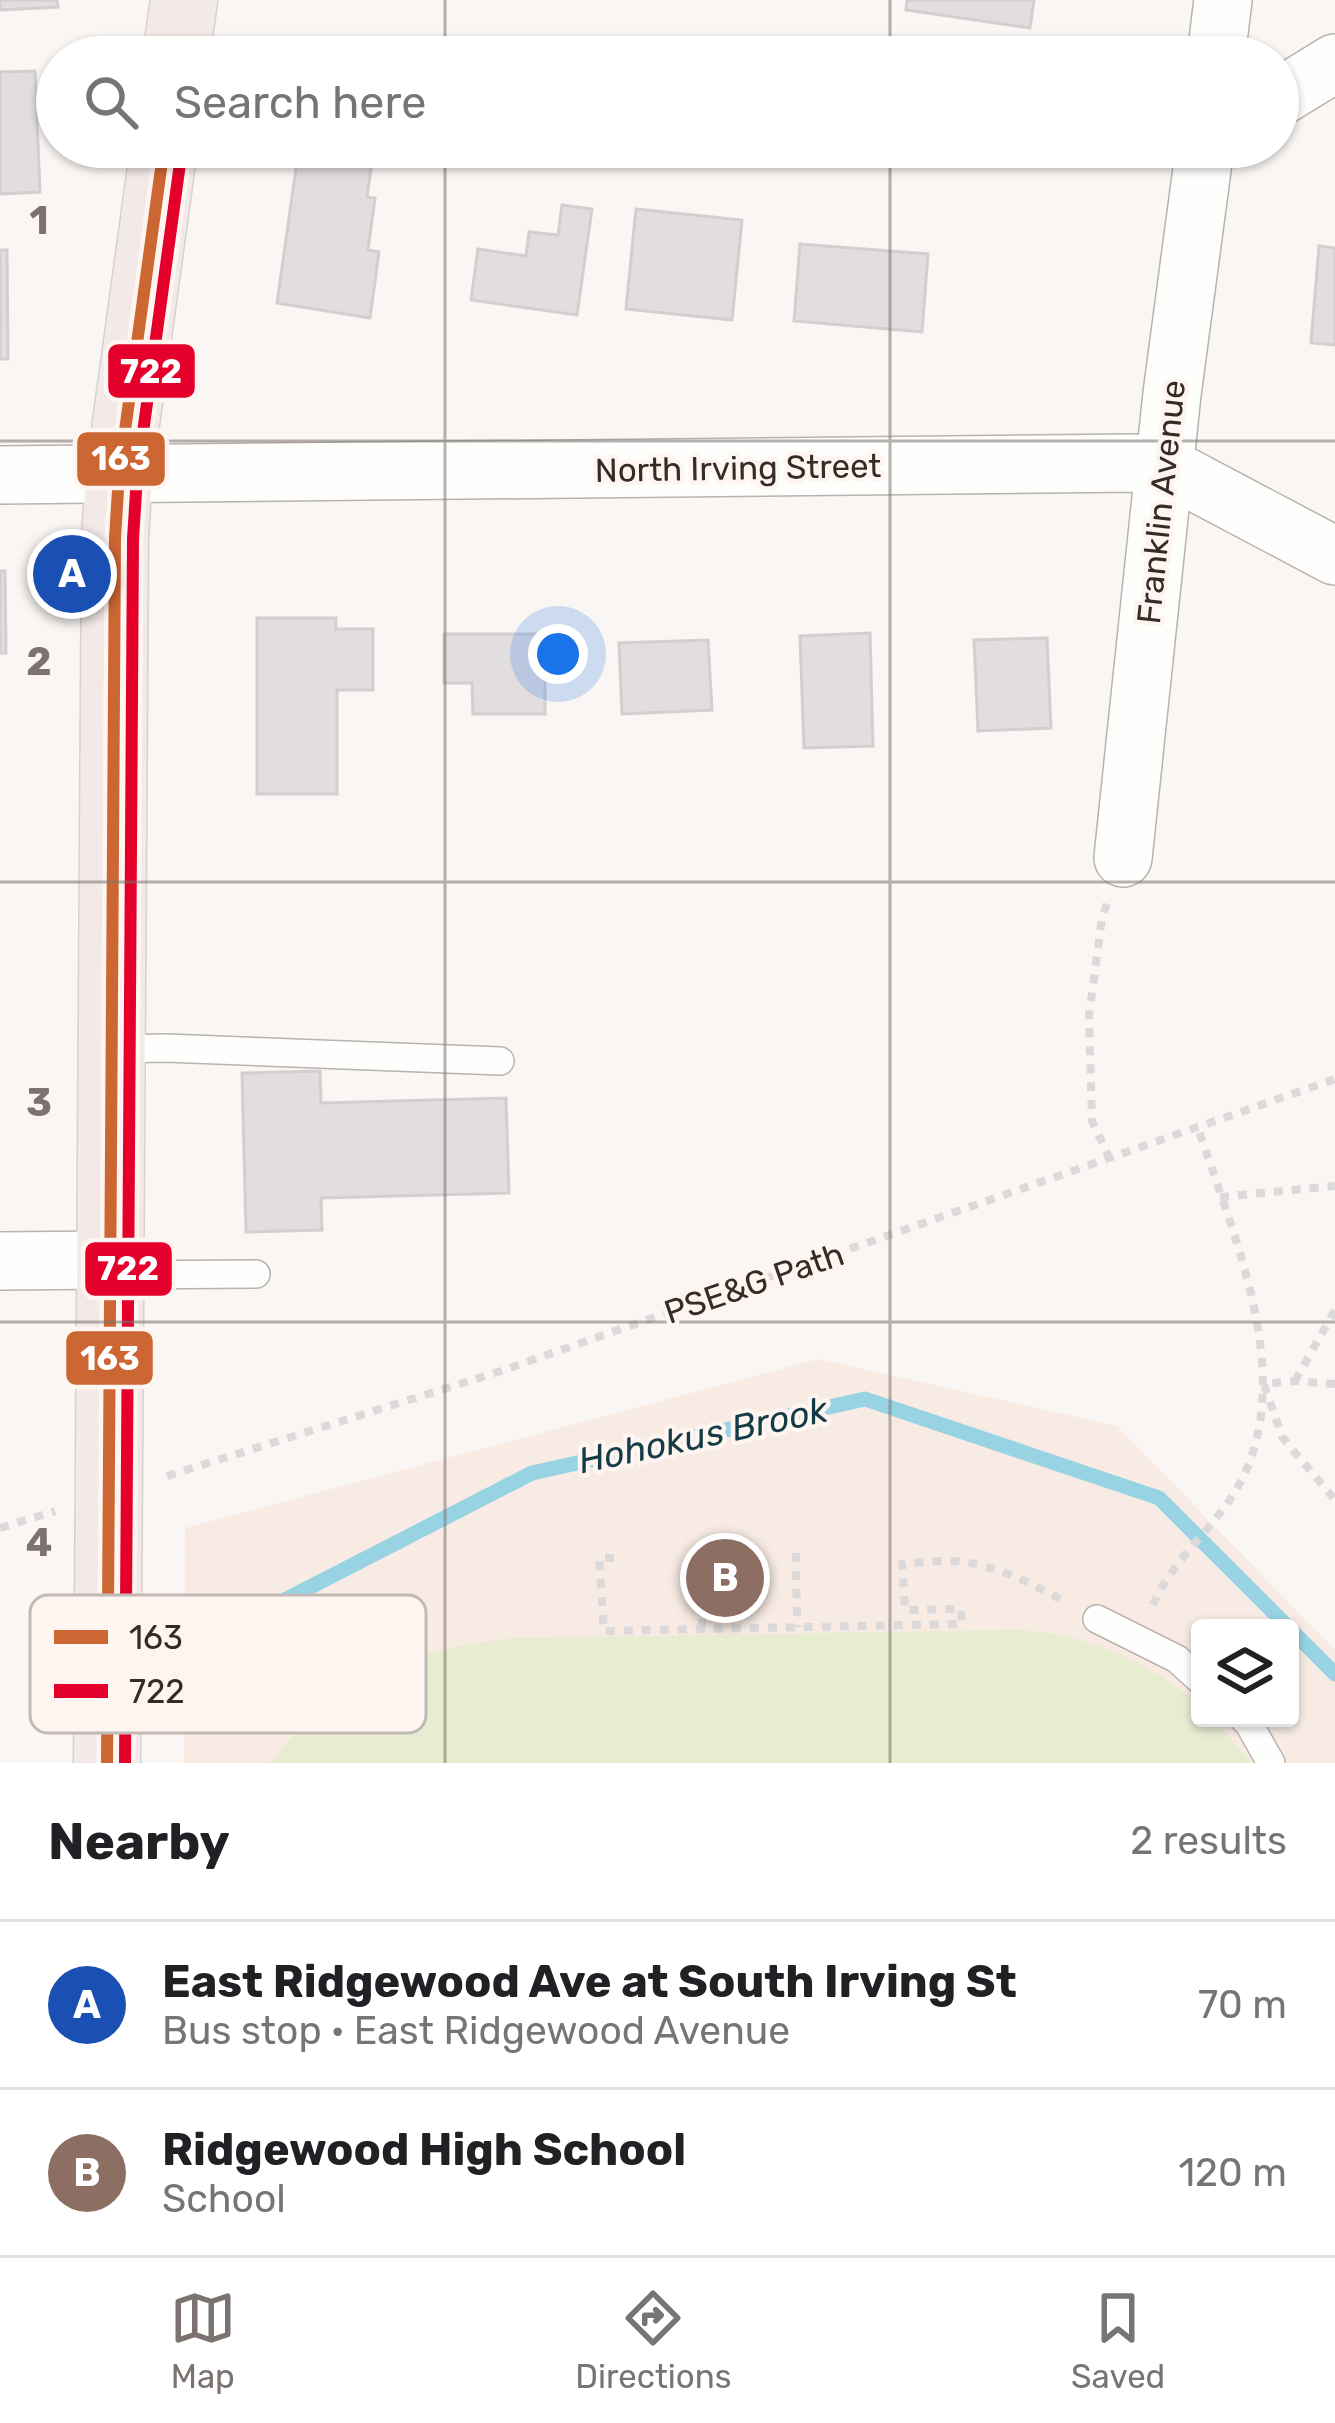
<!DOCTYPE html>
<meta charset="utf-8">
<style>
body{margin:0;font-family:Rubik,sans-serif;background:#f2f2f2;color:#202124}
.controls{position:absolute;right:36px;bottom:36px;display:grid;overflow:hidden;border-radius:12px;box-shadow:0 3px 9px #0004}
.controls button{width:108px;height:108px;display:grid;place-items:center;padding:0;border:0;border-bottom:3px solid #e0e0e0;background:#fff;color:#202124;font:60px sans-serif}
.you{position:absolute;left:558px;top:654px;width:42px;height:42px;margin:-30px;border:9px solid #fff;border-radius:50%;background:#1a73e8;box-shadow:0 0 0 18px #1a73e833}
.badge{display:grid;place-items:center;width:78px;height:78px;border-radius:50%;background:#7a736f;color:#fff;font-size:39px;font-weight:700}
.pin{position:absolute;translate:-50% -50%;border:6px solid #fff;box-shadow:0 3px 12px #0006}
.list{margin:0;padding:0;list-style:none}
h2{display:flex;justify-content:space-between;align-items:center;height:156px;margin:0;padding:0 48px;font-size:51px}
h2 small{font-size:39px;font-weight:400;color:#757577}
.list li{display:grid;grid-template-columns:78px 1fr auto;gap:36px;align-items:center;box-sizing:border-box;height:168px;padding:0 48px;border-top:3px solid #e0e0e0}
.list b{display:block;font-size:45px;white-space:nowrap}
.list p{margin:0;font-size:39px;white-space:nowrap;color:#757577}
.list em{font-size:39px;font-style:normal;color:#757577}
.icon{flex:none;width:66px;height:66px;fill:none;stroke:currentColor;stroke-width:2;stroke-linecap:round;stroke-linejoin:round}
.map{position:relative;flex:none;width:1335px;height:1763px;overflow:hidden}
.search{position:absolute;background:#fff;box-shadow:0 3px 9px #0004;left:36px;right:36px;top:36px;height:132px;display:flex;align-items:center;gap:30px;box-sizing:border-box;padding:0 42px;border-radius:66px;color:#757577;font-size:45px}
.sheet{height:492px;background:#fff}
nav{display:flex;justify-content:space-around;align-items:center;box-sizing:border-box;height:168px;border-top:3px solid #e0e0e0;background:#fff;font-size:33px;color:#757577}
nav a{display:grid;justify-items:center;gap:6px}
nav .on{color:#7a736f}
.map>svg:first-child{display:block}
</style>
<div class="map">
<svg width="1335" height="1763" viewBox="0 0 1335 1763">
<rect width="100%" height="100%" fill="#faf6f4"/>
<path fill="#f7ebe4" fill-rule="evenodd" d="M818 1359 1117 1426 1335 1650V1763H184L185 1528ZM1200 1628H1290V1718H1200Z"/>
<path fill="#e8ecd1" d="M1019 1630C1090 1635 1146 1659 1200 1705V1718H1213L1252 1763H270C290 1739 312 1715 336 1695 384 1657 455 1645 514 1638Z"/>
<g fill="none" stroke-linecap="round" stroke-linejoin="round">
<path stroke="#98d3e4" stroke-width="15" d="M125 1719 279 1603 532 1473 865 1399 1159 1498 1335 1674"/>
</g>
<path fill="#e2dddf" stroke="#d3ced0" stroke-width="3" d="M0 0H57L58 7 0 10Z
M907 0H1034L1030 28 906 10Z
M35 71 40 192 0 194V72Z
M299 147H374L367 197 375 198 368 250 379 252 370 318 277 303Z
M562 205 592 209 577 315 471 300 478 249 526 256 529 232 558 235Z
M636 209 742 220 732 320 626 309Z
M800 244 928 254 922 332 794 321Z
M1319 246 1335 248V345L1311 343Z
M0 250H7L8 359H0Z
M0 571H5L6 653H0Z
M257 618H336V629H373V690H337V794H257Z
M870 633 873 746 804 748 800 636Z
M444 634H545V714H473L472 683H444Z
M1047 638 1051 728 978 731 974 640Z
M708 640 712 710 622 714 619 643Z
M320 1071 321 1103 506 1098 509 1193 321 1198 322 1230 246 1232 242 1073Z"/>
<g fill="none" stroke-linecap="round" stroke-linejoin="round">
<g stroke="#b9b2af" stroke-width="30">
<path id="lane" d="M110 1049 166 1048 500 1061
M108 1275 256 1274
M1097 1619 1177 1659 1200 1680
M1243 1718 1249 1724 1271 1763"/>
</g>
<g stroke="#b9b2af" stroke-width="60">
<path id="street" d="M1216 57 1223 0
M1278 98 1335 63
M0 475 1135 463 1165 466 1335 556
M1123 858 1172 394 1205 147
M0 1261 109 1260"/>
</g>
<g stroke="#d5d2d0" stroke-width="69">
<path id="primary" d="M176 57 184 0
M107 1763 115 538 119 474 164 147"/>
</g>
<path stroke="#dbd9d9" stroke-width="8" stroke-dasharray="9 9" stroke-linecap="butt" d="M1107 904 1102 918 1089 1015 1092 1121 1110 1159
M1220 1197 1335 1186
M1295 1381 1335 1310
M1335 1384 1295 1381 1264 1384 1282 1437 1335 1500
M167 1476 501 1371 1335 1079
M0 1528 55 1511
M796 1553 797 1627
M614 1558H599L604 1631 962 1624 961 1609 905 1610 902 1564C921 1563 943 1559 962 1562 999 1566 1031 1584 1064 1601
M1153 1605C1172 1560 1215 1528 1239 1485 1298 1377 1233 1235 1198 1128
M702 1628 703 1555"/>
<use href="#lane" stroke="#fefefd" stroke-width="27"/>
<use href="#street" stroke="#fefefd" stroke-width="57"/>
<use href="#primary" stroke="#f3e9e7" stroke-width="66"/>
<g stroke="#fef5f0" stroke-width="21">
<path id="bus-1" d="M107 1763 115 538 119 474 164 147"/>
</g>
<g stroke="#fef5f0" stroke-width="21">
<path id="bus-2" d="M125 1763 133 539 137 476 182 149"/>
</g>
<use href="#bus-1" stroke="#c63" stroke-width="12"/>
<use href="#bus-2" stroke="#e4002b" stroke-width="12"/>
</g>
<path fill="none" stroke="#7a736f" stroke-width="3" stroke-opacity="0.55" d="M445 0V57M890 0V57M445 147V1763M890 147V1763M0 441H1335M0 882H1335M0 1322H1335"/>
<g text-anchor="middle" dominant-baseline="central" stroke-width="9" stroke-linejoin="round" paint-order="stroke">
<g font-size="33" fill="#352c27" stroke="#fef5f0">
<text transform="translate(738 468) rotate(-1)">North Irving Street</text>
<text transform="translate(1161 502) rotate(-84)">Franklin Avenue</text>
<text transform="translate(754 1283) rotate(-19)">PSE&amp;G Path</text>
</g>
<g font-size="36" font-style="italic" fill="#143c47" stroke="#fef5f0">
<text transform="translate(703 1435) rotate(-12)">Hohokus Brook</text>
</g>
</g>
<rect x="30" y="1595" width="396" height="138" rx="18" fill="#fef5f0" stroke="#c2b9b4" stroke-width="3"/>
<rect x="54" y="1630" width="54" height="14" fill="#c63"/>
<rect x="54" y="1684" width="54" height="14" fill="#e4002b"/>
<g font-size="33" fill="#352c27">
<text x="129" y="1649">163</text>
<text x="129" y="1703">722</text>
</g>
<g font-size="39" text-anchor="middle" font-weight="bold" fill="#7a736f" stroke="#fef5f0" stroke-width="9" stroke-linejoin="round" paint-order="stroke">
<text x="39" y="234">1</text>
<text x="39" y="675">2</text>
<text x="39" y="1116">3</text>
<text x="39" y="1556">4</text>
</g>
<g stroke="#fef5f0" stroke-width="4.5">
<rect x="106" y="342" width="91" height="58" rx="12" fill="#e4002b"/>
<rect x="75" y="430" width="92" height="58" rx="12" fill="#c63"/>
<rect x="83" y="1240" width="91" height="58" rx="12" fill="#e4002b"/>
<rect x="64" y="1329" width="91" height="58" rx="12" fill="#c63"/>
</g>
<g font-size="33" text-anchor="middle" font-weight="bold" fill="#fff">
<text x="151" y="383">722</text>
<text x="121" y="470">163</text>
<text x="128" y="1280">722</text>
<text x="110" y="1370">163</text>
</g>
</svg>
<div class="controls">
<button><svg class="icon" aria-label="layers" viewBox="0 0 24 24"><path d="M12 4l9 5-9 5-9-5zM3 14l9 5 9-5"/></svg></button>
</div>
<div class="you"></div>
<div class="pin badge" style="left:72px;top:574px;background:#1a4fb4">A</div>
<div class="pin badge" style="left:725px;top:1578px;background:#8d6e63">B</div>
<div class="search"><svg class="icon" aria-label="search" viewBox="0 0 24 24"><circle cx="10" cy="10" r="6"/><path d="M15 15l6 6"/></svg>Search here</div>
</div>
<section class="sheet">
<h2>Nearby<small>2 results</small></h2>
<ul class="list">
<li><span class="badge" style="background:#1a4fb4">A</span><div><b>East Ridgewood Ave at South Irving St</b><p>Bus stop · East Ridgewood Avenue</p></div><em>70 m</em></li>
<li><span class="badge" style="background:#8d6e63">B</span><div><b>Ridgewood High School</b><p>School</p></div><em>120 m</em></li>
</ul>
</section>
<nav>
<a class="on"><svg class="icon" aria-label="map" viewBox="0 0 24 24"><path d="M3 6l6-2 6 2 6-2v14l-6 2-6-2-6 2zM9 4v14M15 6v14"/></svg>Map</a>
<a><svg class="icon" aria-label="directions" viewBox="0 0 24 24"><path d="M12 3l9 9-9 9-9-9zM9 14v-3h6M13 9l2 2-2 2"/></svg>Directions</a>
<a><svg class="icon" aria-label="saved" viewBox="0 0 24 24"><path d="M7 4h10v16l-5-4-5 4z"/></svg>Saved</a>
</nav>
